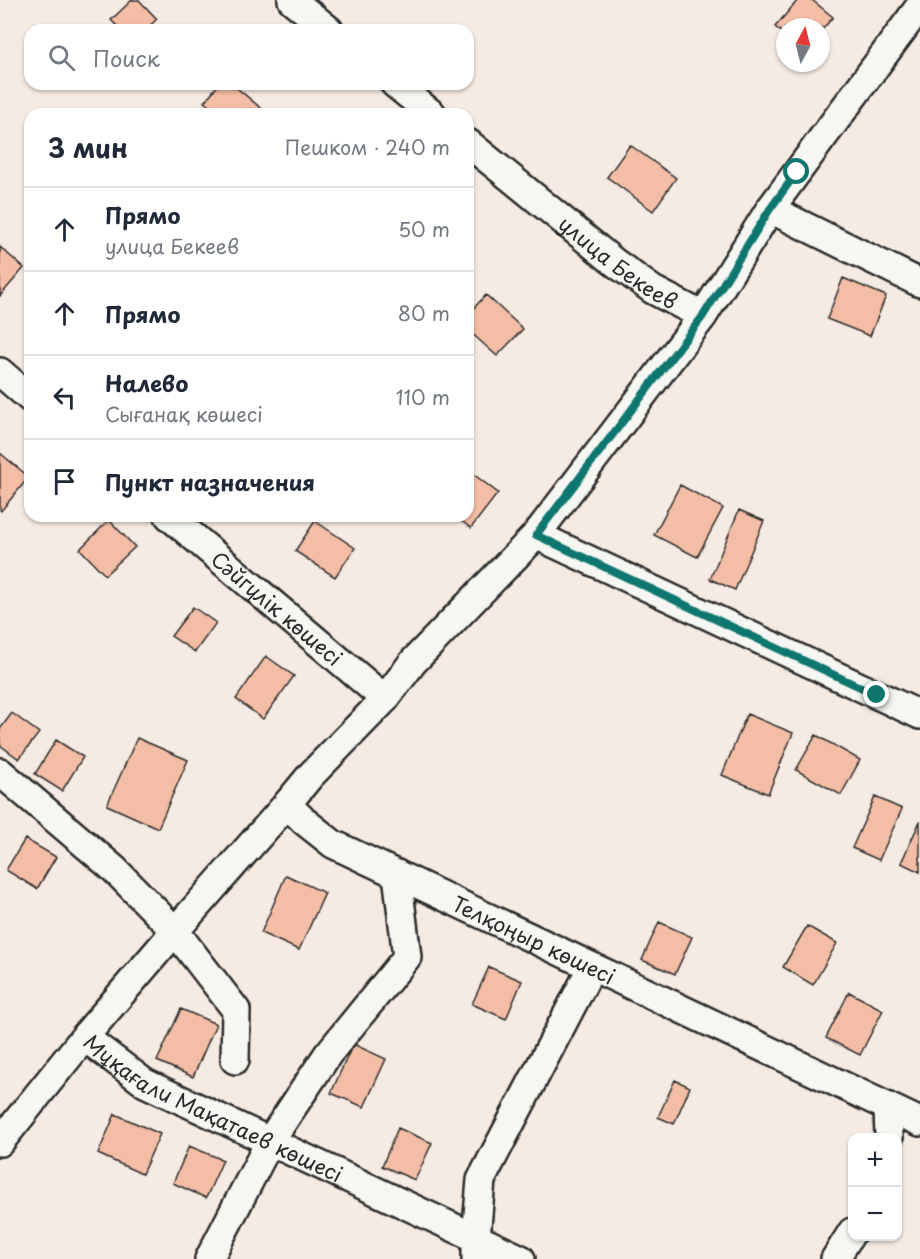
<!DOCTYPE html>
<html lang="ru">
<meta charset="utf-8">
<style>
body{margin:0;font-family:"Playpen Sans",sans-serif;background:#f2f2f3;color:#1f2937}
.controls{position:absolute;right:18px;bottom:18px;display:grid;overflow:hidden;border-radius:12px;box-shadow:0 2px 4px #0004}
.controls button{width:54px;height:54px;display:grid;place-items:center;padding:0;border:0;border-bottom:2px solid #e0e1e3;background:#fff;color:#1f2937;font:30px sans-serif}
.compass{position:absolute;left:776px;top:18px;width:54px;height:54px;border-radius:50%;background:#fff;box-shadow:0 2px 4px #0004;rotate:7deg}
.stop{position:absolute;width:18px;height:18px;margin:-14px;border:4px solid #0f766e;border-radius:50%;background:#fff}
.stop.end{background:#0f766e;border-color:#fff;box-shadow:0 2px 6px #0008}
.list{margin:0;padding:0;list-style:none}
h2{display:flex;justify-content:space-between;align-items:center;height:78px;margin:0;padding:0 24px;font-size:26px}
h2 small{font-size:20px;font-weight:400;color:#747a83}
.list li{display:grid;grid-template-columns:39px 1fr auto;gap:18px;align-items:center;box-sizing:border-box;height:84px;padding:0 24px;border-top:2px solid #e0e1e3}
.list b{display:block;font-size:22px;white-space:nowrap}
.list p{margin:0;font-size:20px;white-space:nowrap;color:#747a83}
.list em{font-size:20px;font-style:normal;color:#747a83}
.icon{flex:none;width:33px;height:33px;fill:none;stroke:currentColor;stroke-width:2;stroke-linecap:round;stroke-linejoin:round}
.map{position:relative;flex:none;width:920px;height:1259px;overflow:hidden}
.search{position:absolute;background:#fff;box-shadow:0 2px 4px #0004;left:24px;top:24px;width:450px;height:66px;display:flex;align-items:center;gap:15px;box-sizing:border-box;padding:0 21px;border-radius:18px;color:#747a83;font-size:22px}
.panel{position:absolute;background:#fff;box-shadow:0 2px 4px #0004;left:24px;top:108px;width:450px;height:414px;border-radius:18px}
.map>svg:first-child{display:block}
</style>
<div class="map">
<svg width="920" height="1259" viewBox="0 0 920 1259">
<rect width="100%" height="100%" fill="#f6ebe3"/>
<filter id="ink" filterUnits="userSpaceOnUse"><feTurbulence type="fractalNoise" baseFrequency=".0167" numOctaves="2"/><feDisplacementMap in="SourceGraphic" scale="12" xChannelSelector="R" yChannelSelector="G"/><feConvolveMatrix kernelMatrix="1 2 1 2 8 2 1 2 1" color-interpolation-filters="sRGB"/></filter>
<g filter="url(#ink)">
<path fill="#f4bea6" stroke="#2b2b2b" stroke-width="1.5" d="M132 0H139L157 19 145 30H121L111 20Z
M798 0H812L833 17 821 31V27H785V35L775 27Z
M219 84H232L268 114H219L204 102Z
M630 145 676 178 653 211 607 177Z
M0 247 24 268 0 296Z
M843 278 886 296 870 336 827 319Z
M486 295 523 329 497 356 468 330V314Z
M0 453 29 477 1 511 0 510Z
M468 470 498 493 471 528 454 516H468Z
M680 485 723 508 697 557 654 535Z
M739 510 764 521 735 590 710 579Z
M50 516H65L58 523Z
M109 520 135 547 105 575 80 549Z
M315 521 355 548 335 577 295 551Z
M193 607 216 623 195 652 171 636Z
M266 656 294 676 263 719 236 699Z
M12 713 39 733 19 759 0 745V729Z
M747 714 793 733 768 794 722 775Z
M816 735 860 760 841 795 796 770Z
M137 738 188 760 158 828 107 805Z
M56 740 83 757 62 791 35 774Z
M875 797 902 809 879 860 852 848Z
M920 821V872L901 863Z
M25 839 56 857 37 889 6 870Z
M286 875 325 893 299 950 261 933Z
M659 922 692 937 675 974 642 960Z
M807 926 837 943 813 985 783 967Z
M489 967 522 981 506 1019 472 1004Z
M849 992 883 1010 860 1055 826 1038Z
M181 1009 216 1024 193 1077 157 1061Z
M353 1044 386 1059 364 1107 331 1093Z
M675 1080 690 1087 674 1124 658 1117Z
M115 1114 160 1134 142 1174 98 1154Z
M398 1128 432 1143 415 1180 382 1166Z
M189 1146 223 1160 206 1198 173 1183Z"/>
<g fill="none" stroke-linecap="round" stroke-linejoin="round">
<g stroke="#2b2b2b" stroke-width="32">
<g id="minor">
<path d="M292 0 329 30"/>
<path d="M395 84 432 114"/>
<path id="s1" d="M468 143 614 262 653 290 703 316 770 209 920 6"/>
<path d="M770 209 920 283"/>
<path id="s2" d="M703 316 536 535 413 662 385 699 311 775 287 804 304 821 333 844 920 1122"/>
<path d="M0 372 30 398"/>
<path id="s3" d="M169 516 385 699"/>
<path d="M536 535 920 715"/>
<path id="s4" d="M0 772 114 869 175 931 86 1035 96 1046 145 1083 521 1259"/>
<path d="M235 1060 236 1010 175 931 287 804"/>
<path d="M888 1107 889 1138"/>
<path d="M0 1142 86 1035"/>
<path d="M209 1259 270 1141 328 1054 407 957 397 874"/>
<path d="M476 1259V1238L481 1180 592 967"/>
<path d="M835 1259 852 1232"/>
</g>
</g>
<use href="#minor" stroke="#f6f6f2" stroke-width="27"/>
</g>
</g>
<g fill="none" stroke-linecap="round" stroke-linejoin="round" filter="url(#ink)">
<path stroke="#0f766e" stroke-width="8" d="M797 172 770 209 703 316 536 535 877 695"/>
</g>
<g text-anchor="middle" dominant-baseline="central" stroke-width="4.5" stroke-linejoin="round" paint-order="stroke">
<g font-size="21" fill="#2b2b2b" stroke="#f6f6f2">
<text stroke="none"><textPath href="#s1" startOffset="192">улица Бекеев</textPath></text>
<text stroke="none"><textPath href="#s3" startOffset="142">Сәйгүлік көшесі</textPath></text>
<text stroke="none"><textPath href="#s2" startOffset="926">Телқоңыр көшесі</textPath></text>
<text stroke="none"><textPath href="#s4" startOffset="522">Мұқағали Мақатаев көшесі</textPath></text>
</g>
</g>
</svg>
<div class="controls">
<button>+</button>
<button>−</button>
</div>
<svg class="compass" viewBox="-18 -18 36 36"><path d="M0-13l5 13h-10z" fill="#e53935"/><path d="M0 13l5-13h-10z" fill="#747a83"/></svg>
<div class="stop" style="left:797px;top:172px"></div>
<div class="stop end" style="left:877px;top:695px"></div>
<div class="search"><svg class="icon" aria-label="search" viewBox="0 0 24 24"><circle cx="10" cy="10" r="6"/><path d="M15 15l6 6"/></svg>Поиск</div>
<section class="panel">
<h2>3 мин<small>Пешком · 240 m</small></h2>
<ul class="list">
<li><svg class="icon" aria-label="ahead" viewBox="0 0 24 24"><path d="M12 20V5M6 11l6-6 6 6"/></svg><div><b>Прямо</b><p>улица Бекеев</p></div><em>50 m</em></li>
<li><svg class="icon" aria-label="ahead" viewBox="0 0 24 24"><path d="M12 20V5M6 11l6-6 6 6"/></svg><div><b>Прямо</b></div><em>80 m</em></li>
<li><svg class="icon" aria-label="left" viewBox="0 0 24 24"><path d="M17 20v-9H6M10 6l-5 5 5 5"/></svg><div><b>Налево</b><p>Сығанақ көшесі</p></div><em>110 m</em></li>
<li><svg class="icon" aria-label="arrive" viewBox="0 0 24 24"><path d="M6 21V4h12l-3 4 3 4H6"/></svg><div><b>Пункт назначения</b></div></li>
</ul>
</section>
</div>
